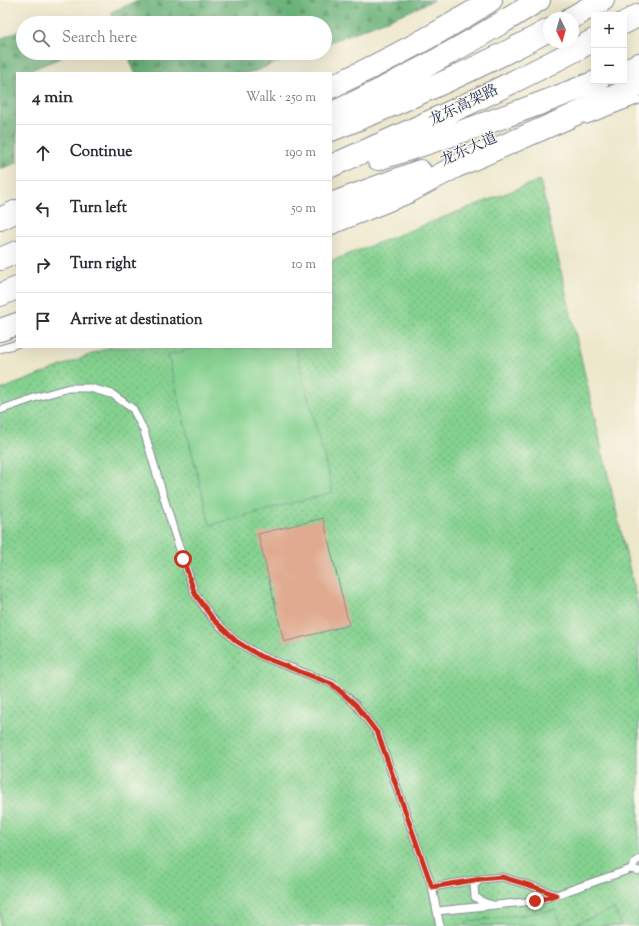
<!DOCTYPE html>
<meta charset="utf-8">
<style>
body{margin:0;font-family:"Sorts Mill Goudy","Noto Serif SC",serif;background:#f2f2f3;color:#2b2b33}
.controls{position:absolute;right:12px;top:12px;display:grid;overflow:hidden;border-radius:0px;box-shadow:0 4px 16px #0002}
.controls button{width:36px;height:36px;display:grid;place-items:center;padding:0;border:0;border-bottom:1px solid #e1e1e2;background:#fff;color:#2b2b33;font:20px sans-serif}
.compass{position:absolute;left:543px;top:12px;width:36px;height:36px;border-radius:50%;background:#fff;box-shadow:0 4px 16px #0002;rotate:175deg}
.stop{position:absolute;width:12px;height:12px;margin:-9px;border:3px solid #c8321e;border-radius:50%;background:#fff}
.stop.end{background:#c8321e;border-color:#fff;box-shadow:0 1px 4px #0008}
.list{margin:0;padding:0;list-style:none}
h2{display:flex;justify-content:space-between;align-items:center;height:52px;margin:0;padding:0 16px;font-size:17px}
h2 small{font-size:13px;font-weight:400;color:#7c7c81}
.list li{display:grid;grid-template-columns:26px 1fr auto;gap:12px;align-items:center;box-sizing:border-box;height:56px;padding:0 16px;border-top:1px solid #e1e1e2}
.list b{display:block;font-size:15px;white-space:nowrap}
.list em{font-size:13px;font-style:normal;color:#7c7c81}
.icon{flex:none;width:22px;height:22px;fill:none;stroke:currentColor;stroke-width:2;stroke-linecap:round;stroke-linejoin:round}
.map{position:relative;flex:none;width:639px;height:926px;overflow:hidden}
.search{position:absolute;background:#fff;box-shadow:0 4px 16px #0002;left:16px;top:16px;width:316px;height:44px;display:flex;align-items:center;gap:10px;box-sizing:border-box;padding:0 14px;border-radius:22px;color:#7c7c81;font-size:15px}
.panel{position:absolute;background:#fff;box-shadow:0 4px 16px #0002;left:16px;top:72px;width:316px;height:276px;border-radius:0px}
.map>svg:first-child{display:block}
</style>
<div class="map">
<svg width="639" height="926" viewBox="0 0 639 926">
<defs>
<pattern id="grass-dots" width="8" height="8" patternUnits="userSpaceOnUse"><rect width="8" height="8" fill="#85d290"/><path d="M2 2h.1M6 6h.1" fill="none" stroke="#6cab79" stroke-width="1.8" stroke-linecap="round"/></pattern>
<pattern id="forest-firs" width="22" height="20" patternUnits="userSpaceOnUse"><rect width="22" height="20" fill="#6cb47a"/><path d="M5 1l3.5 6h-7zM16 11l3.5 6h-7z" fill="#589367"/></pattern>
<pattern id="park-tufts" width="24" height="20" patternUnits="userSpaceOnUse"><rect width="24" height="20" fill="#85d290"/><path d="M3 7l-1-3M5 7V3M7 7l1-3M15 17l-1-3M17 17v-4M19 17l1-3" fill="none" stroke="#6cab79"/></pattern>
</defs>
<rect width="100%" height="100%" fill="#fbf7ec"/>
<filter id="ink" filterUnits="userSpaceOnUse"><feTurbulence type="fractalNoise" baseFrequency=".025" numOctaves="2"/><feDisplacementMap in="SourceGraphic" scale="8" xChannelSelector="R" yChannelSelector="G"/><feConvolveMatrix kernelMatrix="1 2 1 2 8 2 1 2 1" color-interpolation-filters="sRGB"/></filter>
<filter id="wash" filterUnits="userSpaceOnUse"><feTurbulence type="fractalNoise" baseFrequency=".012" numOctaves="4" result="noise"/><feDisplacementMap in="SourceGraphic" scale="16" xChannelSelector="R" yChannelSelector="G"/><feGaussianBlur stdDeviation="0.9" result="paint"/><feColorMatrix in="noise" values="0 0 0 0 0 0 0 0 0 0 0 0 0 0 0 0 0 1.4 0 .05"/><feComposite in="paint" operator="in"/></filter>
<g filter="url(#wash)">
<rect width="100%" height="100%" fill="#ede7cb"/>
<path fill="url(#grass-dots)" stroke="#508077" d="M540 180 639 610V926H0V390L110 347H331V261Z"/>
<path fill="url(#forest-firs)" stroke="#44726c" d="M140 0H434L410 11 325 44V23H115L111 12Z
M23 29V53H58L60 58 24 73H17V163L0 169V39Z
M127 53H302L250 73H135Z"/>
<path fill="url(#park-tufts)" stroke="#508077" d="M614 909 621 926H570Z
M556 910 562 926H467L466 922Z"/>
<path fill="#85d290" stroke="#508077" d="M199 347H295L333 492 210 525 168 355Z"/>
<g id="blocks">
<path fill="#dfaa90" d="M323 518 349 625 284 642 258 534Z"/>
</g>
</g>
<g filter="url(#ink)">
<use href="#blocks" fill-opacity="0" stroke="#848b94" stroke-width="1"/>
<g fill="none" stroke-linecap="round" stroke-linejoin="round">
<g stroke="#848b94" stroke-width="9">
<path id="service" d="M587 120 639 100
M0 349 17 344
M0 410 37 397 69 388H90L112 394 133 409 144 431 175 535 195 594 213 619 236 641 261 656 333 684 356 705 378 734 432 887 440 926
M631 869 636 861 639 859
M481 879 474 885 475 897 483 902 493 905
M432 887 481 879 502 877 532 886 556 895
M437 911 535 901 556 895 631 869 639 871"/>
</g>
<g stroke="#848b94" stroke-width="24">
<path id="primary" d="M331 87C386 61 441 33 491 0
M331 204 420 171
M0 219 17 211
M331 223 408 192 455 167 567 118 639 85
M0 330 17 324"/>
</g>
<g stroke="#848b94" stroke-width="24">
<path id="trunk" d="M571 18 603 0
M624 23 639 15
M624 71 639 64
M331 114C403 80 472 42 539 0
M331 130C405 101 479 68 549 30
M378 159C452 136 526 110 598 81
M331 166C420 127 508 87 594 40
M0 259 17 252
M0 295 17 288"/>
</g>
<use href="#service" stroke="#fff" stroke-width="7"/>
<use href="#primary" stroke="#fff" stroke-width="22"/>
<use href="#trunk" stroke="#fff" stroke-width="22"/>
</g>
</g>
<g fill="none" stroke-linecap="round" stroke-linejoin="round" filter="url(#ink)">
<path stroke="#c8321e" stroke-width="5" d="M183 559 195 594 213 619 236 641 260 656 332 684 356 705 378 734 432 887 481 879 502 877 532 886 556 895 535 901"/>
</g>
<g text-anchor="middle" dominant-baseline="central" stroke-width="3" stroke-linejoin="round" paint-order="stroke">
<g font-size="15" fill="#1b2f5e" stroke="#fbf7ec">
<text transform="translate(464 106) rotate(-26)">龙东高架路</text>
<text transform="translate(469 150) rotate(-24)">龙东大道</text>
</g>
</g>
</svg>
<div class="controls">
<button>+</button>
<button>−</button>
</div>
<svg class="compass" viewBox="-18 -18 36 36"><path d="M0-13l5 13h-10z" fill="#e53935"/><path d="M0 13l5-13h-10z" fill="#7c7c81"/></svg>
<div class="stop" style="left:183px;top:559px"></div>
<div class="stop end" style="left:535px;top:901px"></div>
<div class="search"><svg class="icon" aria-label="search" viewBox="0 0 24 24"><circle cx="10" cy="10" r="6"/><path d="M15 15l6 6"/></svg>Search here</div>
<section class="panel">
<h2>4 min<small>Walk · 250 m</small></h2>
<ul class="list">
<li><svg class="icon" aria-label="ahead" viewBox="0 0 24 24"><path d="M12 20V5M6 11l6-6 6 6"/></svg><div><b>Continue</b></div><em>190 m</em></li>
<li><svg class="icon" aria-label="left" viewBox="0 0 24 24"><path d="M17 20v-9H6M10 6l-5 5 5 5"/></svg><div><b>Turn left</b></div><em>50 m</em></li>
<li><svg class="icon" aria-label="right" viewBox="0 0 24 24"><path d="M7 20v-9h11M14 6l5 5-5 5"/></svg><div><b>Turn right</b></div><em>10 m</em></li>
<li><svg class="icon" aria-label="arrive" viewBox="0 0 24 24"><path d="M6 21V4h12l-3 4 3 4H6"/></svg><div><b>Arrive at destination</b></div></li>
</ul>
</section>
</div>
